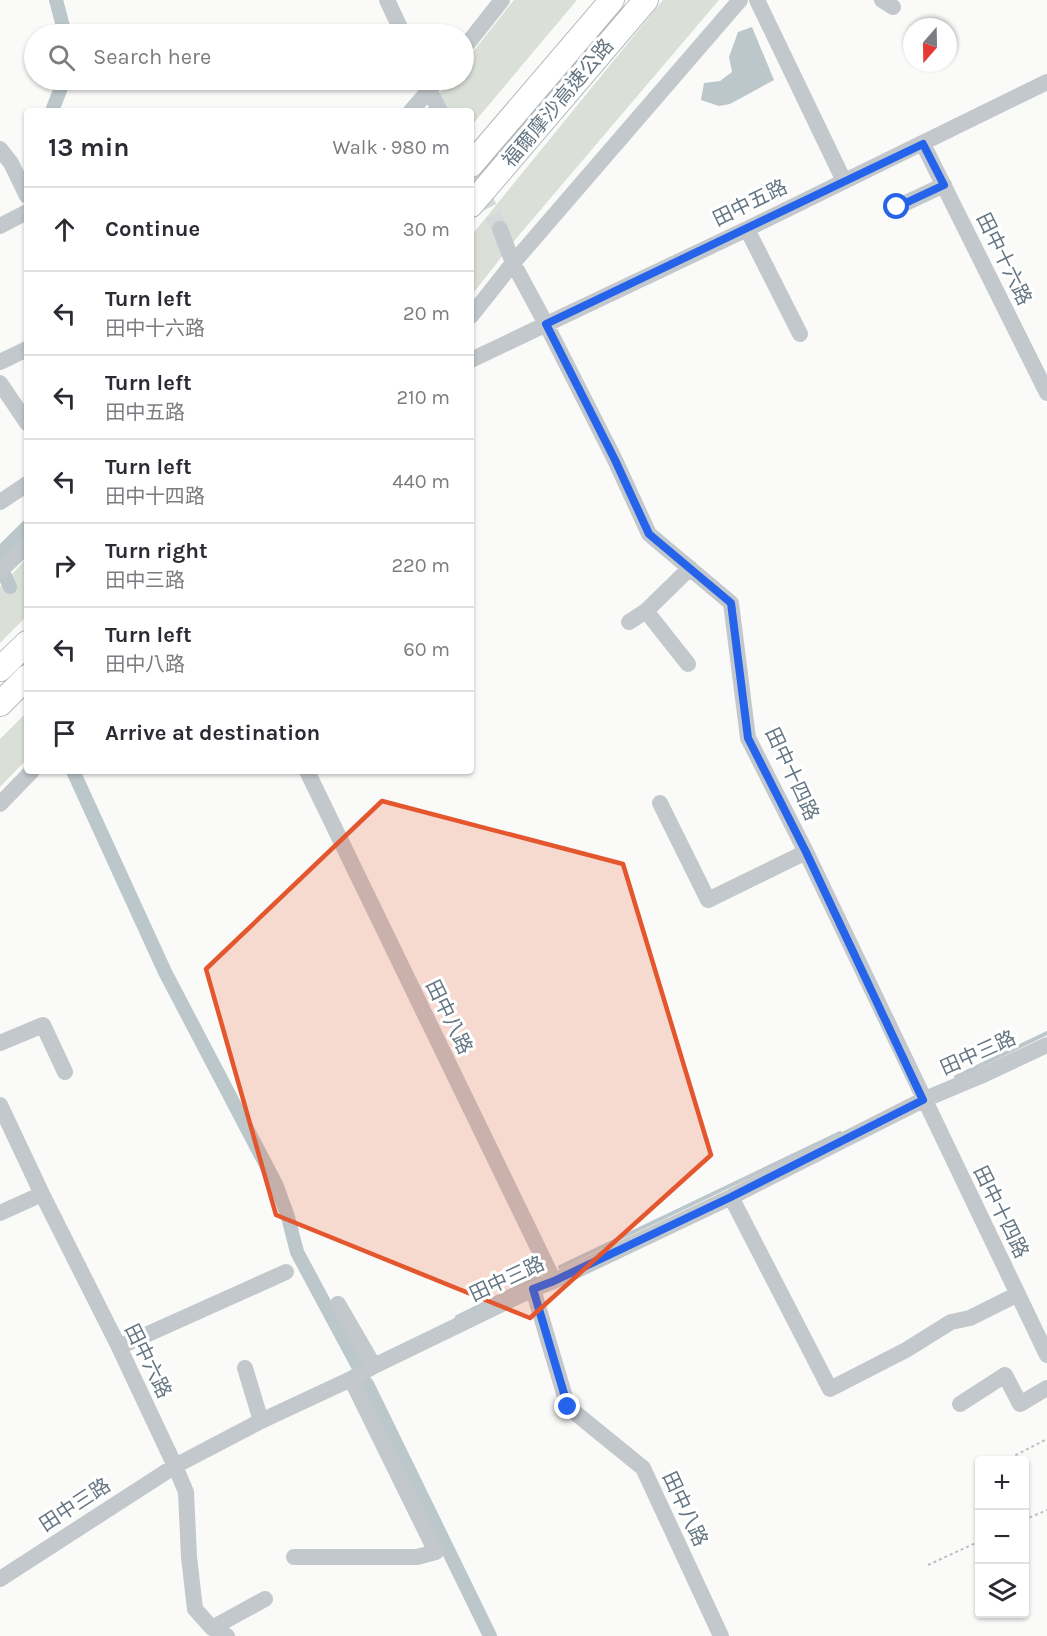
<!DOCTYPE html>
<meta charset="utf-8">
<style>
body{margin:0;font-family:Karla,"Noto Sans TC",sans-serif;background:#f7f7f7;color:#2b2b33}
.controls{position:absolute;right:18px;bottom:18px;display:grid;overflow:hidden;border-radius:6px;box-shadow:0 2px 4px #0004}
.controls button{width:54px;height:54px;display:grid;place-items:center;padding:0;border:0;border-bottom:2px solid #e1e1e2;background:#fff;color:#2b2b33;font:30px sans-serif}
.compass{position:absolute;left:903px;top:18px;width:54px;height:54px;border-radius:50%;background:#fff;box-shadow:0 2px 4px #0004;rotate:200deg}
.stop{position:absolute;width:18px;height:18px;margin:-14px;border:4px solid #2563eb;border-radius:50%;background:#fff}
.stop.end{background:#2563eb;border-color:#fff;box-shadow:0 2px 6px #0008}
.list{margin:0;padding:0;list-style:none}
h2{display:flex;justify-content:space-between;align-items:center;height:78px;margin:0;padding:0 24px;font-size:26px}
h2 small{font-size:20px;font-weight:400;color:#7c7c81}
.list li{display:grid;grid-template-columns:39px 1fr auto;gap:18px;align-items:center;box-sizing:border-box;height:84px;padding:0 24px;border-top:2px solid #e1e1e2}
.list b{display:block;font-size:22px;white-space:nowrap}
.list p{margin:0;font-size:20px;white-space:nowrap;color:#7c7c81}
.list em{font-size:20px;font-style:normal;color:#7c7c81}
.icon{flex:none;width:33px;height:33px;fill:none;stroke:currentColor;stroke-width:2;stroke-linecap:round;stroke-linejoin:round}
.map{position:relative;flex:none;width:1047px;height:1636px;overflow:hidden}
.search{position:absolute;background:#fff;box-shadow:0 2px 4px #0004;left:24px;top:24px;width:450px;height:66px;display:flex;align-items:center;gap:15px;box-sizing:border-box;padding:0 21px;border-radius:33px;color:#7c7c81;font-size:22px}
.panel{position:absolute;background:#fff;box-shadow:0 2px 4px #0004;left:24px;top:108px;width:450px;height:666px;border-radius:6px}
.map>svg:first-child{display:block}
</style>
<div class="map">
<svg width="1047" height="1636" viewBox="0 0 1047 1636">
<rect width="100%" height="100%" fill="#fafaf8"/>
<path fill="#dadfd7" d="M514 0H577L471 126V111H425L450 80H464V63Z
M663 0H719L514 241 471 296V236Z
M27 558V616L0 643V587Z
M27 712V759L0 787V739Z"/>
<path fill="#bbc7cb" d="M752 27 774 80 730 104 719 106 701 100 704 83 720 81 732 72 729 57 738 32Z"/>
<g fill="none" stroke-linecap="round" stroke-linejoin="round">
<path stroke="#bbc7cb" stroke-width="4" d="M956 1077 1047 1033
M560 1267 840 1133
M457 1317 540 1276
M358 1365 360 1364"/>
<path stroke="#bbc7cb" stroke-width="14" d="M56 0 65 34
M52 111 64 80
M0 554 27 527
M0 565 10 587
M73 771 165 972 276 1184 288 1217 297 1252 358 1366
M367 1384 490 1636"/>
<path stroke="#d5d9db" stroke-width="16" stroke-dasharray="16 8" stroke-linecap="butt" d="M471 172 500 229"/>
<g stroke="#b4b9bd" stroke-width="26">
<path id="highway" d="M471 165 612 0
M471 205 646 0
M0 669 27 643
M0 704 27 677"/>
</g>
<path stroke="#bbbfc2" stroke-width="2" stroke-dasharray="3 3" stroke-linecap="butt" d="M1010 1458 1047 1439
M1024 1520 1047 1510
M928 1565 980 1541"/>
<path stroke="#c3c8cc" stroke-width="16" d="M387 0 403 34
M757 0 844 181
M882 0 893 7
M464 48 502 0
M425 82 440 111
M411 111 438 80
M923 144 1047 393
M0 149 11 163 27 196
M897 207 944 185
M0 226 27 212
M500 229 513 263 546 324 615 460 649 534 731 603 748 738 806 852 1047 1355
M747 229 800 334
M471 316 513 263 740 0
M471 360 747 229 1047 82
M0 362 27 349
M0 383 27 423
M0 502 27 484
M0 571 27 546
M646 611 688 664
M629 622 646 611 690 568
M307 771 554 1281
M660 803 708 900 806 852
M0 804 32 771
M0 1043 43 1025 65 1072
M0 1105 42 1194 119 1347 175 1466 186 1492 189 1557 195 1609 212 1628 227 1636
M731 1197 830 1389 906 1350 951 1322 970 1318 1018 1294
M0 1213 42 1194
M533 1289 568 1407 643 1468 721 1636
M338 1304 374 1366
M119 1347 286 1272
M245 1368 261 1421
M960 1404 1005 1375 1020 1404 1047 1388
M294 1557H417L436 1552 351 1379
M0 1579 175 1466 261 1421 351 1379 374 1366 533 1289 554 1281 731 1197 923 1100 985 1074 1047 1045
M212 1628 265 1599"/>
<use href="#highway" stroke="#fff" stroke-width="24"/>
</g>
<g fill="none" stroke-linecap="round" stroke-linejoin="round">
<path stroke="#2563eb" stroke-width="8" d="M568 1407 533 1289 554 1281 731 1197 923 1100 806 852 748 738 731 603 649 534 615 460 546 324 923 144 944 185 897 207"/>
</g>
<path fill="#e4572e" fill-opacity="0.2" stroke="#e4572e" stroke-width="4.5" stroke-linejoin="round" d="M382 801 623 864 711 1155 530 1318 276 1215 206 969Z"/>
<g text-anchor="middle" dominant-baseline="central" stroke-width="6" stroke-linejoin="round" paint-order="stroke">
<g font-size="20" fill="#657683" stroke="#fff">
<text transform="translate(558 103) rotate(-50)">福爾摩沙高速公路</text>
<text transform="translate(750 203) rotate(-26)">田中五路</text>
<text transform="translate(1004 259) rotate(64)">田中十六路</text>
<text transform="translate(792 774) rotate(65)">田中十四路</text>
<text transform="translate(449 1017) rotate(64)">田中八路</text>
<text transform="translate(978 1053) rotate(-24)">田中三路</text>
<text transform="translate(1001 1212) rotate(64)">田中十四路</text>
<text transform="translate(507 1279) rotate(-25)">田中三路</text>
<text transform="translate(148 1361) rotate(64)">田中六路</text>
<text transform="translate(75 1505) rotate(-33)">田中三路</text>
<text transform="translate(685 1509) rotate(65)">田中八路</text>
</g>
</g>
</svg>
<div class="controls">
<button>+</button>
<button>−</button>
<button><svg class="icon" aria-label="layers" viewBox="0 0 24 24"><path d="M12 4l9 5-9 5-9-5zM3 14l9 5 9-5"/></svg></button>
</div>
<svg class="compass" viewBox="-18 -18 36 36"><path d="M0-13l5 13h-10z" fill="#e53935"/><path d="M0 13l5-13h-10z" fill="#7c7c81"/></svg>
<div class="stop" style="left:897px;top:207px"></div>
<div class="stop end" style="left:568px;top:1407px"></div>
<div class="search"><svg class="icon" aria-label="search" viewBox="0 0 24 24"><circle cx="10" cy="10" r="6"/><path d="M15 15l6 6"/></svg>Search here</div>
<section class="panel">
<h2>13 min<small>Walk · 980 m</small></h2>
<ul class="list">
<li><svg class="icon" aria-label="ahead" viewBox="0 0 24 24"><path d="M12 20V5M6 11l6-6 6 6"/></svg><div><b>Continue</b></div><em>30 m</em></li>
<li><svg class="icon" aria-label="left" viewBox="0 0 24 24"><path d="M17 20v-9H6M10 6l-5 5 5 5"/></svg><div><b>Turn left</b><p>田中十六路</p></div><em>20 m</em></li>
<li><svg class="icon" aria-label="left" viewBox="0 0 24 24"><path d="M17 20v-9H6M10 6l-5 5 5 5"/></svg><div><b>Turn left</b><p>田中五路</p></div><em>210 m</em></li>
<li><svg class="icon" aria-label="left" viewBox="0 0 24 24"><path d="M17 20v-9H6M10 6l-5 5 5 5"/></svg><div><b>Turn left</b><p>田中十四路</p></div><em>440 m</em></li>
<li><svg class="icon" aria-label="right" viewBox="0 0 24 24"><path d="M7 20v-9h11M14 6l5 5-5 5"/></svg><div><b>Turn right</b><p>田中三路</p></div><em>220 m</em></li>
<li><svg class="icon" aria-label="left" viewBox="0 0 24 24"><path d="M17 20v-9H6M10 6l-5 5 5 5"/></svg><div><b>Turn left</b><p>田中八路</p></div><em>60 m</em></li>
<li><svg class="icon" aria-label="arrive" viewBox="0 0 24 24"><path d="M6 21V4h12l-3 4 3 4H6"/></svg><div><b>Arrive at destination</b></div></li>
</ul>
</section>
</div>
